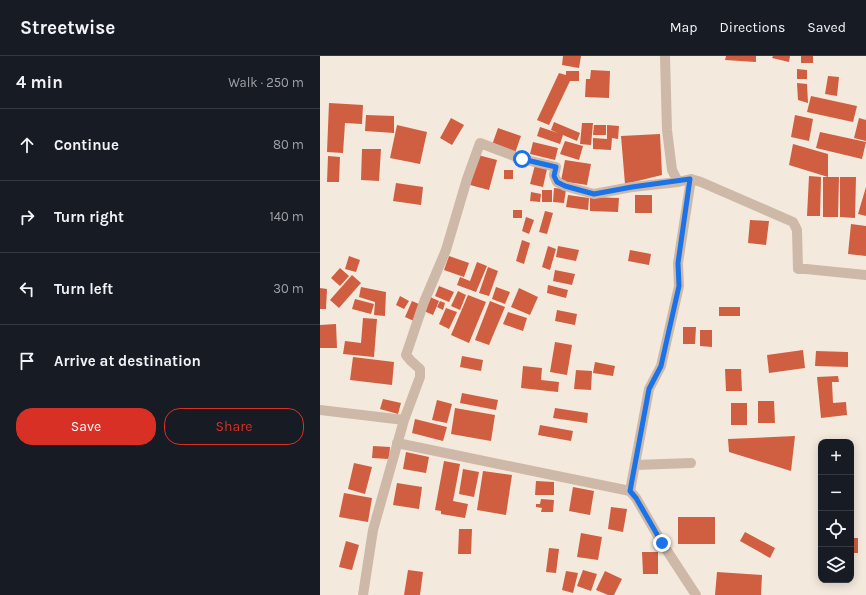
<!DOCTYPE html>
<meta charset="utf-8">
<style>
body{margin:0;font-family:Karla,sans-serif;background:#242831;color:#f1f3f6}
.controls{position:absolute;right:12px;bottom:12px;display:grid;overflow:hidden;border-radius:8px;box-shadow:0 2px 10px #0003}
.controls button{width:36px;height:36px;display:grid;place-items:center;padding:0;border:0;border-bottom:1px solid #363941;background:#171b24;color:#f1f3f6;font:20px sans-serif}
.stop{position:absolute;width:12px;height:12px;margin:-9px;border:3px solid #1a73e8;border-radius:50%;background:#fff}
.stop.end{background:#1a73e8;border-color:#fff;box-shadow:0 1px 4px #0008}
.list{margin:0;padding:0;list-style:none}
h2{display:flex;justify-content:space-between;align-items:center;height:52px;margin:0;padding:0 16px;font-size:17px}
h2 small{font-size:13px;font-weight:400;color:#9ea1a6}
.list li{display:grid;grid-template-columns:26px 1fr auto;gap:12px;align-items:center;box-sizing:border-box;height:72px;padding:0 16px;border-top:1px solid #363941}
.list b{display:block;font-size:15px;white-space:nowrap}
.list em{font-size:13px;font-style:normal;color:#9ea1a6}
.actions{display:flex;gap:8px;padding:12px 16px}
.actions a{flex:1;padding:9px 0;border:1px solid #d93025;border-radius:16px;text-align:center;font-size:14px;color:#d93025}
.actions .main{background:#d93025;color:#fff}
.icon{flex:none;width:22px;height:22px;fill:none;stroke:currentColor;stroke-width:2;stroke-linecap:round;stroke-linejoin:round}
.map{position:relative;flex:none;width:546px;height:539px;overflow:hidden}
header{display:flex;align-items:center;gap:24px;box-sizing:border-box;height:56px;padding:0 20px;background:#171b24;border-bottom:1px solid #363941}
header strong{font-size:19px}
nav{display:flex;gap:22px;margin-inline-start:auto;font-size:14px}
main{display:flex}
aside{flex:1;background:#171b24}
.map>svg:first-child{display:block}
</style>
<header>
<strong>Streetwise</strong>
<nav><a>Map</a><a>Directions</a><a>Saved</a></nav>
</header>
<main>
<aside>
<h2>4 min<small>Walk · 250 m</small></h2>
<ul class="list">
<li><svg class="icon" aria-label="ahead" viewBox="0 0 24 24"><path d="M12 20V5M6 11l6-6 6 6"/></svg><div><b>Continue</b></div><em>80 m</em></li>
<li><svg class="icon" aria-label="right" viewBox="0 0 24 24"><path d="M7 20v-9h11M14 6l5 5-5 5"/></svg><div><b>Turn right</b></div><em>140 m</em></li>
<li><svg class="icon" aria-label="left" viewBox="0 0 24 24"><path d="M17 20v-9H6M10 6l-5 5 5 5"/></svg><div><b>Turn left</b></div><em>30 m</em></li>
<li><svg class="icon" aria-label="arrive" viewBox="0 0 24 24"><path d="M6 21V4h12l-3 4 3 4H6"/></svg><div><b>Arrive at destination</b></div></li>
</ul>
<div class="actions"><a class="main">Save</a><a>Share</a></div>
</aside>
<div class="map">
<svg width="546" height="539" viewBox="0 0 546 539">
<rect width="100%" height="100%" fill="#f4e9dd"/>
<path fill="#d05e40" d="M243 0H261L259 12 242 9Z
M406 0H436V6L405 4Z
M453 0H470L469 6 452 2Z
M481 0H493V7H481Z
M477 13 487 14V23H477Z
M271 14 290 15 289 42 265 41 266 23H270Z
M246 15H259V25H250L229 69 217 64 239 17 246 19Z
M508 20 519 21 517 40 505 38Z
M477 27 487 28 488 47 478 44Z
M491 40 537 50 533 66 487 56Z
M9 47 43 49 42 68 25 67 23 97 7 96Z
M46 59 74 60V77L45 75Z
M475 59 493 63 489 85 471 81Z
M131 62 144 69 132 89 120 82Z
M539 62 546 64V85L534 82Z
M234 66 260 77 257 85 243 79 240 88 217 80 220 71 238 77 231 74Z
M262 67H273L271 89 260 88Z
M77 69 107 76 100 108 70 102Z
M274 69H286V79H273Z
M287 69 299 70 298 83 292 82 291 94 273 93V82L287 83Z
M178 72 201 80 195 97 172 89Z
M500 76 546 86 542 103 496 92Z
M340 78 342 119 305 128 301 80Z
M245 85 263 90 259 104 240 98Z
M213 86 238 92 235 104 210 98Z
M473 88 508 98V121H519L518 161H503V121H508L469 109Z
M42 93H61L59 125 41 124Z
M158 99 177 104 169 134 150 129Z
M8 100 20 101 19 126H7Z
M245 104 271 108 267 129 241 125Z
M215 109 227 113 223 131 210 128Z
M184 114H193V123H184Z
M489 120 501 121 500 160H487Z
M520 121H536L535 162 520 161Z
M76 127 103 131 101 149 73 145Z
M546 131V160L538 158Z
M234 132 246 133 244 147 233 146Z
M222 134H232V146H222Z
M211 136 221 138 220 146 210 145Z
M248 139 269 142 268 154 246 151Z
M315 139H332V157H315Z
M270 141 299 142 298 156 270 155Z
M193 154H202V162H193Z
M225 155 233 157 227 178 219 176Z
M206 161 214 164 209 178 202 175Z
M430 164 449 165 446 189 428 187Z
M531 168 546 170V200L528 198Z
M202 184 210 187 204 208 196 205Z
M228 190 236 193 230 214 222 211Z
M238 190 259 194 256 205 236 201Z
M310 194 331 198 329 209 308 205Z
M29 200 40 204 36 216 25 213Z
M129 200 149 207 144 221 124 214Z
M157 206 167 210 156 236 137 229 140 221 150 225Z
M168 211 178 215 169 240 159 237Z
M20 212 29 220 20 230 11 222Z
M235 214 255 218 252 229 233 225Z
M32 219 41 227 19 252 10 244Z
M228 229 248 234 246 242 227 237Z
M119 230 134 236 129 246 115 240Z
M41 231 66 236 65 260 54 259 55 246 39 241Z
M176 231 190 236 185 248 172 243Z
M0 232 7 233 6 253H0Z
M199 232 218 241 210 259 191 251Z
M138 235 146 239 140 254 131 250Z
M148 239 166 246 149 287 131 279Z
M80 240 89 245 84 253 76 249Z
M110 241 119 245 113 259 104 255Z
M35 243 54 248 51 258 32 253Z
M92 245 101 249 94 265 85 261Z
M120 245 125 247 123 254 117 251Z
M170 245 185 251 169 289 155 284Z
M399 251H420V260H399Z
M126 252 137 256 129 273 119 268Z
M237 254 257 258 255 269 235 265Z
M188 256 207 262 203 275 183 268Z
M43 262 57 263 54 301 23 298 25 285 41 287Z
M16 268 17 292H0V269Z
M363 271H376L375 288H363Z
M380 274H392V291L380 290Z
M235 286 252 289 247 319 230 316Z
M483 294 485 312 449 317 447 299Z
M496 295 528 296V311L495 310Z
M142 300 163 304 161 315 140 311Z
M33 301 74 306 72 329 30 324Z
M275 306 295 310 293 320 273 317Z
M203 310 222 312 221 324 239 326 238 336 201 332Z
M405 313H421L422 335H406Z
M256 314 272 315 271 334 254 333Z
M518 320 519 326H512L513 347 526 346 527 359 501 362 497 321Z
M142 337 178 344 176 354 140 347Z
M63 343 81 347 78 358 60 353Z
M117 344 132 348 127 367 112 364Z
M438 345H454L455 367H438Z
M411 347H427V369H411Z
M135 352 175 359 171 385 131 378Z
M235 352 268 357 267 367 233 362Z
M95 363 127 371 123 385 92 377Z
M220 369 253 375 251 385 218 379Z
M475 380 471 415 409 396 408 383Z
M53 390 70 391 69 403 52 402Z
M86 396 109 401 106 417 83 413Z
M124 405 140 408 133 445 148 448 145 462 121 458V455L115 454Z
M34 407 52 411 45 438 28 433Z
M143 413 159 416 154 441 139 438Z
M163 415 192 419 186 459 157 454Z
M216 425 234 426V439H215Z
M77 427 102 431 99 453 73 449Z
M253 431 274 435 270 459 249 455Z
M24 437 52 442 48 466 19 461Z
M221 443 234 444 233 456H221L222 452 216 451V448H220Z
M291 451 307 453 303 476 288 473Z
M358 461H395V488H358Z
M139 473H152L151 498H138Z
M425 476 455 492 450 502 420 485Z
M261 477 282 481 278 504 257 501Z
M531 482H538V497H531Z
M26 485 39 489 32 514 19 511Z
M229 492 239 493 236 517 226 516Z
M322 496H338V518H323Z
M88 514 103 516 100 539H84Z
M263 514 277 518 271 535 257 530Z
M246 515 258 517 253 537 242 534Z
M285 515 302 523 294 539H288L276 534Z
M397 516 442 519 441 539H395Z"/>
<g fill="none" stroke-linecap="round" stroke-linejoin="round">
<path stroke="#ceb8a7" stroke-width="10" d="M345 0 347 74 352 114 358 126 371 123 381 126 473 166 477 174 478 213H486L546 219
M371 123 358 207 359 230 341 310 329 333 310 435 316 442 342 487 376 539
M0 354 84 364
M77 387 310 435
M315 409 371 407
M43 539 53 474 84 364 100 321V313L91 305 86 299 104 246 126 194 147 123 160 87 202 103 236 111 234 119 237 126 245 130 274 138 312 131 358 126"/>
</g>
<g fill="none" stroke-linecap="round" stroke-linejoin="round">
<path stroke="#1a73e8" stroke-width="5" d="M202 103 236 111 234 120 237 126 245 130 274 138 312 131 370 123 358 207 359 230 341 310 329 333 310 435 316 442 342 487"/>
</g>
</svg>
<div class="controls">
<button>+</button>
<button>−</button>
<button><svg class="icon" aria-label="locate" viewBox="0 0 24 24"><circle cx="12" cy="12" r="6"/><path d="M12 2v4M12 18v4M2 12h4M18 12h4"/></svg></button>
<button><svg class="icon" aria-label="layers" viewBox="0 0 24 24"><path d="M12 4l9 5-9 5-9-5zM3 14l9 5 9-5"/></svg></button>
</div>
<div class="stop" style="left:202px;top:103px"></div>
<div class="stop end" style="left:342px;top:487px"></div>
</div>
</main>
